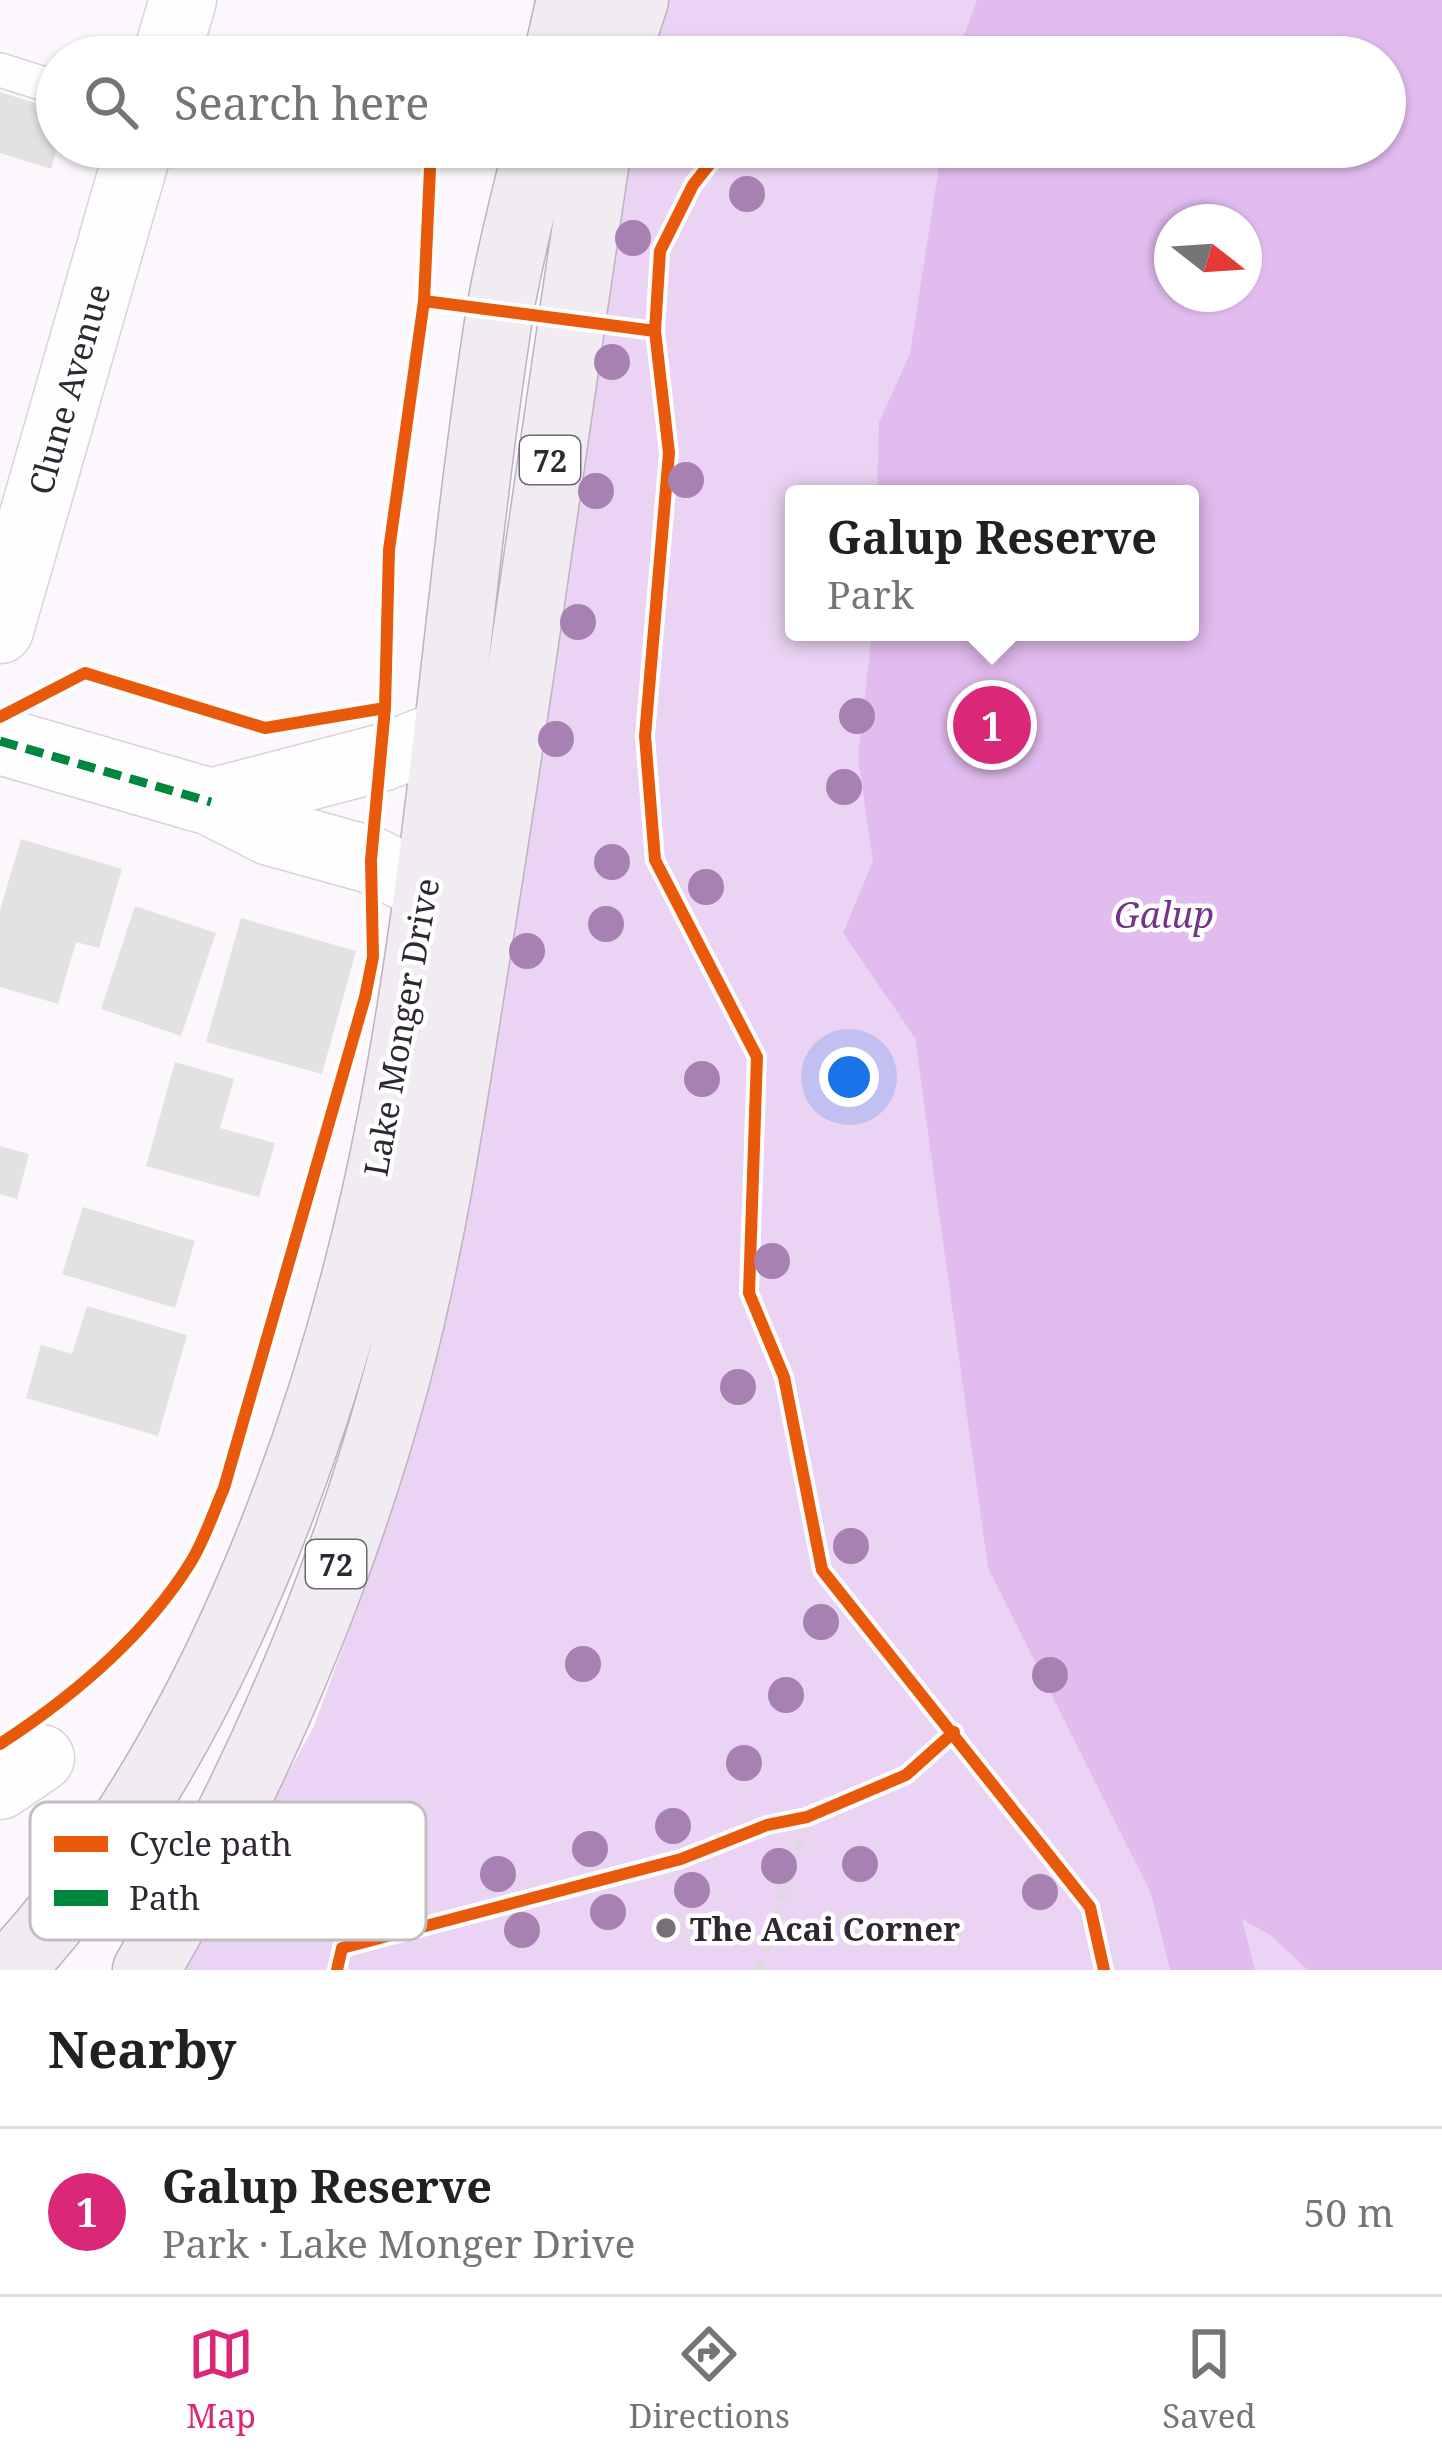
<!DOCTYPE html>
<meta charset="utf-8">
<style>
body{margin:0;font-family:"Noto Serif",serif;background:#f6f6f6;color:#202124}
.compass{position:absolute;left:1154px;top:204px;width:108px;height:108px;border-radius:50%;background:#fff;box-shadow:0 3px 9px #0004;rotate:107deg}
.you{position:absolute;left:849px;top:1077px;width:42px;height:42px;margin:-30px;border:9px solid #fff;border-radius:50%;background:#1a73e8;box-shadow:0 0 0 18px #1a73e833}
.badge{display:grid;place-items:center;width:78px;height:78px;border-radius:50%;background:#db2777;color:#fff;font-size:39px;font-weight:700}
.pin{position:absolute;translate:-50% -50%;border:6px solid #fff;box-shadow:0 3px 12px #0006}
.popup{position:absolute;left:785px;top:485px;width:414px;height:156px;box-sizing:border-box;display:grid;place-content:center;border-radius:12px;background:#fff;filter:drop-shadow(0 3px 9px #0005);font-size:39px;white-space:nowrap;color:#757577}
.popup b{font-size:45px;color:#202124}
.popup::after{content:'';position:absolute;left:50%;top:100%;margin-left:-24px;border:24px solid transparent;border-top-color:#fff}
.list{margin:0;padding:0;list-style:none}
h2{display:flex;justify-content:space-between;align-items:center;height:156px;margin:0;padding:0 48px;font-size:51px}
h2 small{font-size:39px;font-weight:400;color:#757577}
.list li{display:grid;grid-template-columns:78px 1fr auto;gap:36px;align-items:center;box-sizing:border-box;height:168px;padding:0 48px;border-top:3px solid #e0e0e0}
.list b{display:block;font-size:45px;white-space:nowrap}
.list p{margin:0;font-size:39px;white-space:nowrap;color:#757577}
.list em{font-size:39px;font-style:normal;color:#757577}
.icon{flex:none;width:66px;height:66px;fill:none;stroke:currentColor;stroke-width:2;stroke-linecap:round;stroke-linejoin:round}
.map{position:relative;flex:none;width:1442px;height:1970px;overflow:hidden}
.search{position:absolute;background:#fff;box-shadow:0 3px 9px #0004;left:36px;right:36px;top:36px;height:132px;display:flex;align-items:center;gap:30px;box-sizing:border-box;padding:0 42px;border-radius:66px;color:#757577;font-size:45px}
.sheet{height:324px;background:#fff}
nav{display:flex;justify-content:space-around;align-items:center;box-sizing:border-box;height:168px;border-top:3px solid #e0e0e0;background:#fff;font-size:33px;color:#757577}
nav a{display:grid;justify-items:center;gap:6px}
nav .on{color:#db2777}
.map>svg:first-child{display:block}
</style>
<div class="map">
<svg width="1442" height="1970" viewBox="0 0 1442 1970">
<rect width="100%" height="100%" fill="#fbf7fc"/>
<path fill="#ebd4f3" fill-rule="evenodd" d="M668 0H1442V1970H181L314 1726 371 1571 417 1412 631 147H1385V57H650ZM1172 222H1244V294H1172ZM794 494H1190V632H794Z"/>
<path fill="#e2bcef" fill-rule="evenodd" d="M977 0H1442V1970H1308L1270 1935 1242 1919 1255 1970H1170L1151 1893 988 1568 915 1038 843 933 873 861 858 758 872 632H1190V494H877L879 422 910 354 942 147H1385V57H956ZM1172 222H1244V294H1172Z"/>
<path fill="#e2e3e0" d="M0 92 57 110V149L51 169 0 153Z
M21 839 122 869 99 948 76 942 58 1004 0 987V910Z
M135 906 216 933 181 1036 101 1009Z
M241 918 356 951 322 1074 206 1042Z
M175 1062 234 1079 220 1128 275 1143 259 1197 146 1166Z
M0 1146 29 1154 17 1199 0 1194Z
M83 1207 195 1241 175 1308 62 1274Z
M87 1306 187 1335 158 1436 26 1398 41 1345 72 1354Z"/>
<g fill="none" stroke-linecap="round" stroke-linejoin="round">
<g stroke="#d9d2da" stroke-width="36">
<path id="lane" d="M0 70 57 88"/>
</g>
<g stroke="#d9d2da" stroke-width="69">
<path id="street" d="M166 57 183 0
M0 630 139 147
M0 741 211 802 270 832 371 860 425 887
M211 802 384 757 445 733
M0 1786 41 1758"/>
</g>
<g stroke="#bcb2c0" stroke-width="69">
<path id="primary" d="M557 57 570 0
M616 57 635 0
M10 1970C216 1749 336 1406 392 1114 443 851 458 581 499 317 508 260 524 203 537 147
M146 1970C255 1783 340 1586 397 1376 433 1241 453 1103 475 965 520 693 556 420 598 147"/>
</g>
<path stroke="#dcdadd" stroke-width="8" stroke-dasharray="9 9" stroke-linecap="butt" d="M760 1970 807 1817"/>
<use href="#lane" stroke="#fefeff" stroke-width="33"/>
<use href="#street" stroke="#fefeff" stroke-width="66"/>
<use href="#primary" stroke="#f1ecf2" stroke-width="66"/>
<path stroke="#00873e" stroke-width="9" stroke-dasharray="18 9" stroke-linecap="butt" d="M0 741 211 802"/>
<g stroke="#fff" stroke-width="20">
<path id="cycleway" d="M723 147 693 185 660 251 655 331 669 453 645 736 655 860 757 1057 749 1293 784 1377 822 1570 1090 1907 1104 1970
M424 301 431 147
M0 717 85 673 265 728 385 708 389 550 424 301 655 331
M0 1744C72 1697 142 1639 189 1565 204 1542 213 1513 224 1488L365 997 373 957 371 860 385 708
M337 1970 342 1948 681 1859 767 1825 807 1817 906 1775 954 1732"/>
</g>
<use href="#cycleway" stroke="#e8590c" stroke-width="12"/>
</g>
<g fill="#a681b2">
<circle cx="747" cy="194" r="18"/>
<circle cx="633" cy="238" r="18"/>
<circle cx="612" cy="362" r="18"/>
<circle cx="686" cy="480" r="18"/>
<circle cx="596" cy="491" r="18"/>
<circle cx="578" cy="622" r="18"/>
<circle cx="857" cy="716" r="18"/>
<circle cx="556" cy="739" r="18"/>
<circle cx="844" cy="787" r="18"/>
<circle cx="612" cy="862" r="18"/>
<circle cx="706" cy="887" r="18"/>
<circle cx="606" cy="924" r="18"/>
<circle cx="527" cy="951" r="18"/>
<circle cx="702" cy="1079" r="18"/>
<circle cx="772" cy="1261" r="18"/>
<circle cx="738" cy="1387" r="18"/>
<circle cx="851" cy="1546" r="18"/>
<circle cx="821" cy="1622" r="18"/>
<circle cx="583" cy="1664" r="18"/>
<circle cx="1050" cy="1675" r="18"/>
<circle cx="786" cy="1695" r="18"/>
<circle cx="744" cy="1763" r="18"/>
<circle cx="673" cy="1826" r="18"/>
<circle cx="590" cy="1849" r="18"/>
<circle cx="860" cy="1864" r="18"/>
<circle cx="779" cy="1866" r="18"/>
<circle cx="498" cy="1874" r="18"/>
<circle cx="692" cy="1890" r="18"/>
<circle cx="1040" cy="1892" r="18"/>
<circle cx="383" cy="1909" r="18"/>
<circle cx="608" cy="1912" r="18"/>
<circle cx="522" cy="1930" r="18"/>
</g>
<circle fill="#767078" stroke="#fff" stroke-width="4.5" cx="666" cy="1928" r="12"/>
<g text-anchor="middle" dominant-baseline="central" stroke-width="9" stroke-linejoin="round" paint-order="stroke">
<g fill="#fff" stroke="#6d686f" stroke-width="3">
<rect x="520" y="436" width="60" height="48" rx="9"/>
<rect x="306" y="1540" width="60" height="48" rx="9"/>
</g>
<g font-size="30" font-weight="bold" fill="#2f2731">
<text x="550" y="460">72</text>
<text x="336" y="1564">72</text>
</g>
<g font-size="33" fill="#2f2731" stroke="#fff">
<text transform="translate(69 389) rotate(-74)">Clune Avenue</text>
<text transform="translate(401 1027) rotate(-80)">Lake Monger Drive</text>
</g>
<g font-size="33" font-weight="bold" fill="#2f2731" stroke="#fff" text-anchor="start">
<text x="690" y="1928">The Acai Corner</text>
</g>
<g font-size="36" font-style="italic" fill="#743588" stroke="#fff">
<text x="1164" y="914">Galup</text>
</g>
</g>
<rect x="30" y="1802" width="396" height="138" rx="18" fill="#fff" stroke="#c1bec1" stroke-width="3"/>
<rect x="54" y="1836" width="54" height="16" fill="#e8590c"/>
<rect x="54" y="1890" width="54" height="16" fill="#00873e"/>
<g font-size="33" fill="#2f2731">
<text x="129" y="1856">Cycle path</text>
<text x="129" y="1910">Path</text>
</g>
</svg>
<svg class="compass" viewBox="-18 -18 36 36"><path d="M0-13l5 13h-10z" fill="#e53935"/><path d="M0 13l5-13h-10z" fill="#757577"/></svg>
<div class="you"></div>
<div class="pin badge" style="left:992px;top:725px">1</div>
<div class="popup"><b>Galup Reserve</b>Park</div>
<div class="search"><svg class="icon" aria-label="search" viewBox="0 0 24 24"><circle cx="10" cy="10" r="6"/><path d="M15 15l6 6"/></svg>Search here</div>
</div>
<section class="sheet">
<h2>Nearby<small></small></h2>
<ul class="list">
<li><span class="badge">1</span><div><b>Galup Reserve</b><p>Park · Lake Monger Drive</p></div><em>50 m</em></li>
</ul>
</section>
<nav>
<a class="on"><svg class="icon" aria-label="map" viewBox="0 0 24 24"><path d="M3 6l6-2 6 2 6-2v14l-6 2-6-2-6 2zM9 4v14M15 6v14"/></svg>Map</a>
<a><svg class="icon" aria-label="directions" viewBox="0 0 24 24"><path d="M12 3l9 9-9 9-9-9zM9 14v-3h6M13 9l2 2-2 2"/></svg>Directions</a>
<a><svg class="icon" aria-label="saved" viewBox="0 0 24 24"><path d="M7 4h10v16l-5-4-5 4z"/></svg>Saved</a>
</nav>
